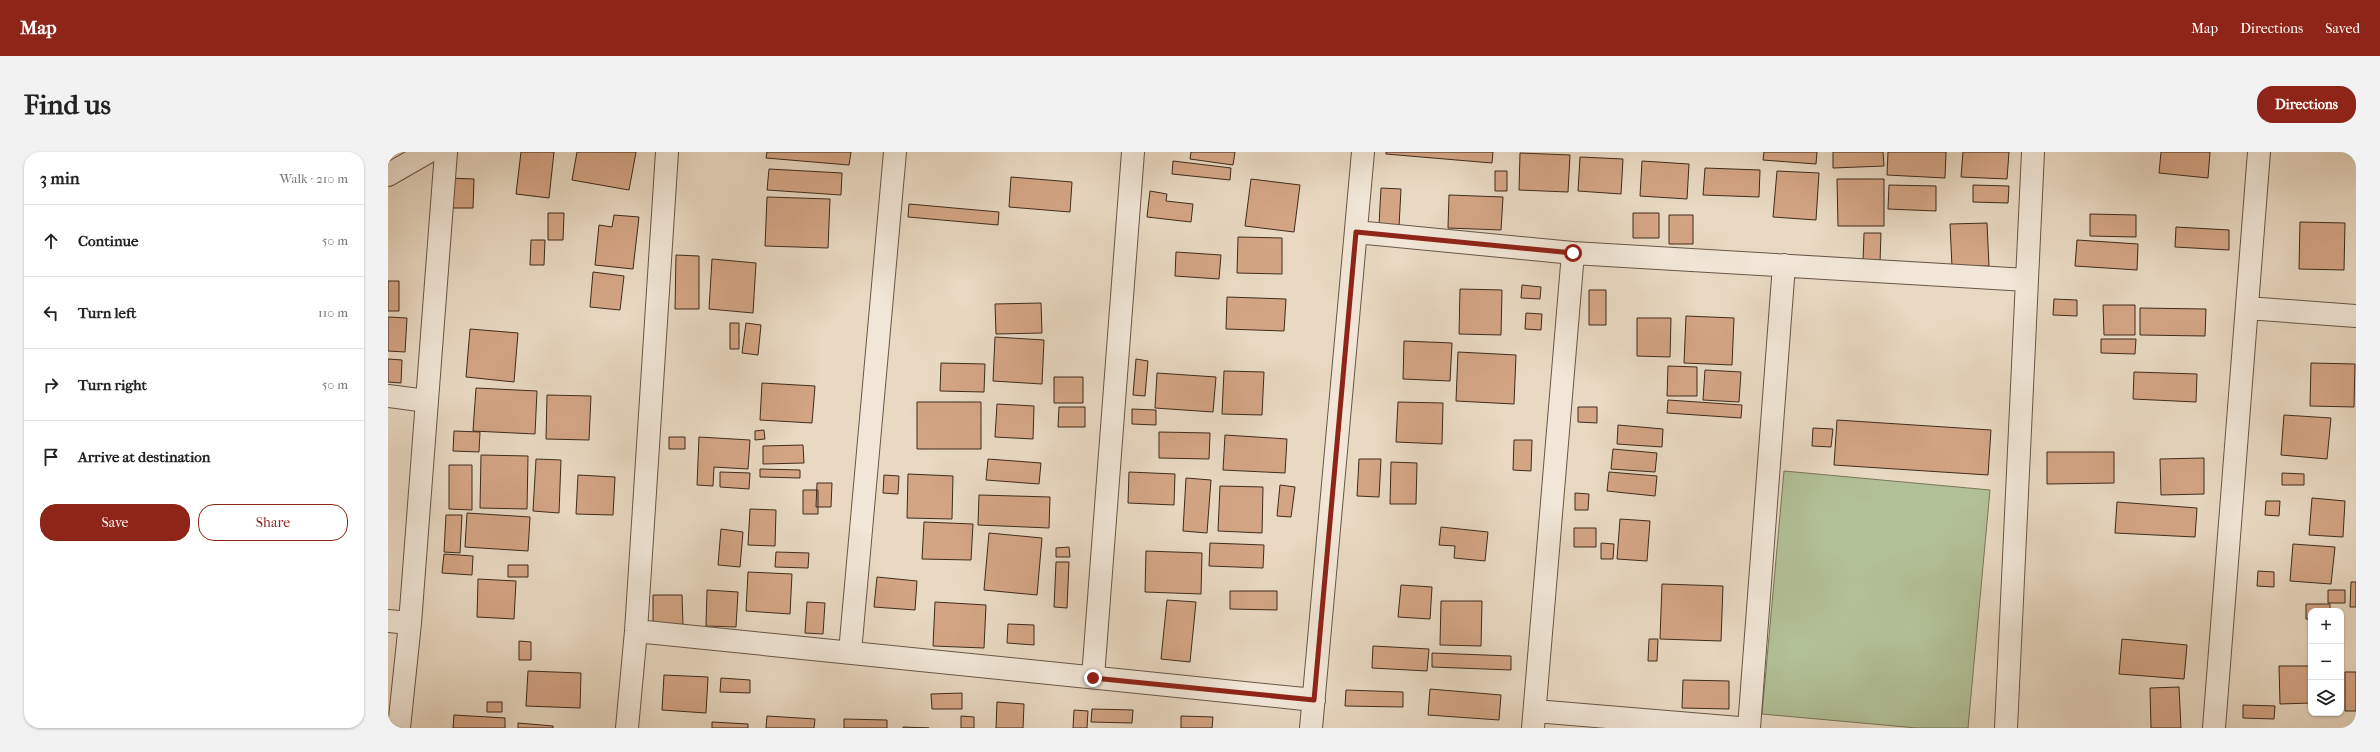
<!DOCTYPE html>
<meta charset="utf-8">
<style>
body{margin:0;font-family:"IM FELL French Canon",serif;background:#f2f2f2;color:#222}
.controls{position:absolute;right:12px;bottom:12px;display:grid;overflow:hidden;border-radius:8px;box-shadow:0 1px 3px #0004}
.controls button{width:36px;height:36px;display:grid;place-items:center;padding:0;border:0;border-bottom:1px solid #e0e0e0;background:#fff;color:#222;font:20px sans-serif}
.stop{position:absolute;width:12px;height:12px;margin:-9px;border:3px solid #8f2418;border-radius:50%;background:#fff}
.stop.end{background:#8f2418;border-color:#fff;box-shadow:0 1px 4px #0008}
.list{margin:0;padding:0;list-style:none}
h2{display:flex;justify-content:space-between;align-items:center;height:52px;margin:0;padding:0 16px;font-size:17px}
h2 small{font-size:13px;font-weight:400;color:#767676}
.list li{display:grid;grid-template-columns:26px 1fr auto;gap:12px;align-items:center;box-sizing:border-box;height:72px;padding:0 16px;border-top:1px solid #e0e0e0}
.list b{display:block;font-size:15px;white-space:nowrap}
.list em{font-size:13px;font-style:normal;color:#767676}
.actions{display:flex;gap:8px;padding:12px 16px}
.actions a{flex:1;padding:9px 0;border:1px solid #8f2418;border-radius:16px;text-align:center;font-size:14px;color:#8f2418}
.actions .main{background:#8f2418;color:#fff}
.icon{flex:none;width:22px;height:22px;fill:none;stroke:currentColor;stroke-width:2;stroke-linecap:round;stroke-linejoin:round}
.map{position:relative;flex:none;width:1968px;height:576px;overflow:hidden;border-radius:16px}
header{display:flex;align-items:center;gap:24px;box-sizing:border-box;height:56px;padding:0 20px;background:#8f2418;color:#fff}
header strong{font-size:19px}
nav{display:flex;gap:22px;margin-inline-start:auto;font-size:14px}
.intro{display:flex;align-items:center;justify-content:space-between;box-sizing:border-box;height:96px;padding:0 24px}
h1{margin:0;font-size:28px}
.button{padding:10px 18px;border-radius:16px;background:#8f2418;color:#fff;font-size:14px;font-weight:700}
main{display:flex;gap:24px;padding:0 24px}
aside{flex:1;background:#fff;border-radius:16px;box-shadow:0 1px 3px #0004}
.map>svg:first-child{display:block}
</style>
<header>
<strong>Map</strong>
<nav><a>Map</a><a>Directions</a><a>Saved</a></nav>
</header>
<div class="intro"><h1>Find us</h1><a class="button">Directions</a></div>
<main>
<aside>
<h2>3 min<small>Walk · 210 m</small></h2>
<ul class="list">
<li><svg class="icon" aria-label="ahead" viewBox="0 0 24 24"><path d="M12 20V5M6 11l6-6 6 6"/></svg><div><b>Continue</b></div><em>50 m</em></li>
<li><svg class="icon" aria-label="left" viewBox="0 0 24 24"><path d="M17 20v-9H6M10 6l-5 5 5 5"/></svg><div><b>Turn left</b></div><em>110 m</em></li>
<li><svg class="icon" aria-label="right" viewBox="0 0 24 24"><path d="M7 20v-9h11M14 6l5 5-5 5"/></svg><div><b>Turn right</b></div><em>50 m</em></li>
<li><svg class="icon" aria-label="arrive" viewBox="0 0 24 24"><path d="M6 21V4h12l-3 4 3 4H6"/></svg><div><b>Arrive at destination</b></div></li>
</ul>
<div class="actions"><a class="main">Save</a><a>Share</a></div>
</aside>
<div class="map">
<svg width="1968" height="576" viewBox="0 0 1968 576">
<rect width="100%" height="100%" fill="#e9d9c2"/>
<filter id="stains"><feTurbulence type="fractalNoise" baseFrequency=".005" numOctaves="4"/><feColorMatrix values="0 0 0 0 .2 0 0 0 0 .09 0 0 0 0 .02 0 0 0 .5 -.17"/></filter>
<radialGradient id="worn" r=".72"><stop offset=".6" stop-color="#630" stop-opacity="0"/><stop offset="1" stop-color="#630" stop-opacity=".3"/></radialGradient>
<path fill="#b2c097" stroke="#78765a" d="M1396 319 1602 338 1580 576H1529L1374 562Z"/>
<path fill="#d4a585" stroke="#3e2b1c" d="M133 0H166L161 46 128 42Z
M189 0H248L241 38 184 28Z
M379 0H463L461 13 378 6Z
M803 0H847L845 13 802 7Z
M998 0H1105L1104 11 998 2Z
M1376 0H1429L1428 12 1375 8Z
M1445 0H1495L1496 14 1445 16Z
M1500 0H1558L1557 26 1499 23Z
M1575 0H1621L1619 27 1573 25Z
M1773 0H1822L1820 26 1771 21Z
M1132 1 1182 3 1180 40 1131 38Z
M1192 5 1235 7 1233 42 1190 39Z
M785 9 843 16 842 28 784 22Z
M1254 9 1301 12 1299 47 1252 44Z
M1317 16 1372 18 1371 45 1315 43Z
M381 17 454 21 453 43 379 38Z
M1107 19H1119V39H1107Z
M1389 19 1431 21 1428 68 1385 65Z
M623 25 684 30 682 60 621 55Z
M61 26 86 27 85 56H60Z
M863 27 912 33 906 80 857 74Z
M1449 27H1496V74H1450Z
M1501 33 1548 34V59L1500 57Z
M1585 33 1621 34 1620 51 1585 50Z
M993 36 1013 37 1011 75 991 73Z
M762 39 779 42 778 49 805 52 803 70 759 65Z
M1061 43 1115 45 1113 78 1060 76Z
M379 45 442 47 440 96 377 94Z
M521 52 611 60 610 73 520 65Z
M160 61H176L175 88H160Z
M1245 61H1271V86H1245Z
M1702 62 1748 63V85L1702 84Z
M226 63 251 65 245 117 207 113 211 73 224 75Z
M1281 63H1305V92H1281Z
M1912 70 1957 71 1956 118 1911 117Z
M1599 71 1601 114 1564 115 1562 72Z
M1788 75 1841 78V98L1787 95Z
M1476 81H1493L1492 111 1475 110Z
M850 85 894 86V122L849 121Z
M143 88H157L156 113H142Z
M1689 88 1750 92 1749 118 1687 114Z
M788 100 833 103 831 127 787 124Z
M288 103 311 104V157H287Z
M324 107 368 111 365 161 321 157Z
M205 120 236 124 232 158 202 155Z
M0 129H11V159H0Z
M1134 133 1153 135 1152 147 1133 146Z
M1072 137 1114 138 1113 183 1071 182Z
M1201 138H1218V173H1201Z
M839 145 898 147 896 179 838 177Z
M1666 147 1689 148V164L1665 163Z
M653 151 654 181 608 182 607 152Z
M1715 153H1747V183H1716Z
M1752 156 1818 157 1817 184 1752 183Z
M1138 161 1154 162 1153 178 1137 177Z
M1298 164 1346 166 1344 213 1296 211Z
M0 165 19 166 17 200 0 199Z
M1249 166H1283L1282 205 1249 204Z
M342 171H351V197H342Z
M358 171 373 173 370 203 354 201Z
M82 177 130 181 126 230 78 225Z
M607 185 656 188 654 232 605 229Z
M1713 187H1748L1747 202 1713 201Z
M1016 189 1064 191 1062 229 1015 227Z
M1070 200 1128 203 1126 252 1068 249Z
M0 207 14 208 13 231 0 230Z
M748 207 760 209 757 244 745 243Z
M553 211 597 212 596 240 552 239Z
M1923 211 1967 212 1966 255 1922 254Z
M1280 214 1309 215V244H1279Z
M1317 218 1353 220 1351 250 1315 248Z
M836 219 876 220 874 263 834 262Z
M1746 220 1809 222 1808 250 1745 247Z
M769 221 828 225 825 260 767 256Z
M666 225H695V251H666Z
M374 231 427 234 424 271 372 268Z
M88 236 149 239 147 282 85 279Z
M159 243 203 244 201 288 158 287Z
M1280 248 1354 253 1353 266 1279 261Z
M529 250H593V297H529Z
M1010 250 1055 251 1054 292 1008 290Z
M609 252 646 254 645 287 607 285Z
M671 255H697V275H670Z
M1190 255H1209V271L1190 270Z
M744 257 768 258V273L744 272Z
M1896 263 1943 266 1939 307 1893 303Z
M1449 268 1603 278 1600 323 1446 313Z
M1230 273 1275 277 1274 295 1229 292Z
M1425 276 1445 277 1443 295 1424 294Z
M376 278 377 287 367 288V279Z
M66 279 92 280 91 300 65 299Z
M771 280 822 281 821 307 771 306Z
M837 283 899 287 897 321 835 318Z
M281 285H297V297H281Z
M311 285 362 288 360 317 326 315 325 334 309 333Z
M1126 288H1144L1143 319 1125 318Z
M415 293 416 311 375 312V294Z
M1225 297 1269 301 1267 320 1223 317Z
M1659 300H1726V331L1659 332Z
M93 303 140 304 139 357 92 356Z
M1816 306V342L1773 343 1772 307Z
M148 307 173 308 171 361 145 359Z
M600 307 653 311 651 332 598 328Z
M971 307H993L991 345 969 344Z
M1003 310 1029 311 1028 352H1002Z
M61 313H84V358L61 357Z
M372 317 412 318V326L372 325Z
M332 320 362 321 361 337 332 335Z
M741 320 787 322 786 353 740 351Z
M1221 320 1269 324 1267 344 1219 339Z
M1894 321 1916 322V333H1894Z
M520 322 565 324 564 367 519 366Z
M190 323 227 325 225 363 188 362Z
M496 323 511 324 510 342 495 341Z
M798 326 823 328 819 381 795 379Z
M429 331H444L443 355H428Z
M892 333 907 335 903 365 889 364Z
M832 334 875 335 874 381 830 379Z
M415 338H430V362H415Z
M1187 341 1201 342 1200 358H1187Z
M591 343 662 345 661 376 590 373Z
M1924 346 1957 349 1955 385 1921 383Z
M1878 349H1892L1891 364 1877 363Z
M1729 350 1809 356 1807 385 1727 381Z
M362 357 388 358 387 394 360 393Z
M79 361 142 365 140 399 77 395Z
M58 363H74L72 401 56 400Z
M1232 367 1262 369 1259 409 1229 407Z
M536 370 585 372 583 408 534 407Z
M1053 375 1100 380 1097 409 1066 406 1067 394 1051 393Z
M1186 376H1208V395H1186Z
M333 377 355 380 352 415 330 413Z
M601 381 654 386 649 443 596 438Z
M822 391 876 393 875 416 821 414Z
M1213 391 1226 392 1225 407H1213Z
M1905 392 1947 395 1943 432 1902 429Z
M681 395 682 405H668V396Z
M758 399 814 401 813 442 757 440Z
M388 400 421 401 420 416 387 415Z
M56 402 85 404 84 423 54 421Z
M668 410H681L679 456 666 455Z
M120 413H140V425H120Z
M1870 419 1886 420V435L1869 434Z
M360 420 404 422 402 462 358 459Z
M489 425 529 429 527 458 486 455Z
M90 427 128 429 126 467 89 465Z
M1963 430H1968V455H1962Z
M1274 432 1335 434 1333 489 1272 487Z
M1013 433 1044 435 1042 467 1010 465Z
M319 438 350 440 348 475 318 474Z
M1940 438H1957V451H1940Z
M842 439H889V458L842 457Z
M265 443H294L295 473 265 474Z
M779 448 808 450 802 510 773 507Z
M1053 449H1094L1093 494 1052 493Z
M419 450 437 451 435 482 417 481Z
M547 450 598 453 596 496 545 494Z
M1918 452H1942V459H1923V467H1918Z
M620 472 646 473V493L619 491Z
M1261 487H1270L1269 509H1260Z
M1734 487 1799 493 1796 527 1731 522Z
M131 489 143 490V508H131Z
M985 494 1041 497 1039 519 984 516Z
M1044 501 1123 504V518L1044 515Z
M1891 514H1923V551L1892 552Z
M140 519 193 521 192 556 138 554Z
M1957 520H1968V559H1957Z
M276 523 320 525 318 561 274 558Z
M333 526 362 528V541L332 540Z
M1295 528 1341 529V557L1294 556Z
M1791 535 1793 576H1763L1762 536Z
M1042 537 1113 543 1111 568 1040 563Z
M958 538 1015 540V555L957 554Z
M574 541V557H544L543 542Z
M99 550H114V560H99Z
M609 550 636 552 635 576H608Z
M1855 553 1887 554 1886 567 1855 566Z
M704 557 745 558 744 571 703 570Z
M686 558 700 559 699 576H685Z
M66 563 117 566V576H65Z
M379 564 427 567 426 576H378Z
M573 564 586 565V576H573Z
M793 564 825 565 824 576H793Z
M456 567 499 568V576H456Z
M324 570 360 572V576H324Z
M130 571 165 574V576H130Z
M515 575 541 576H515Z"/>
<g fill="none" stroke-linecap="round" stroke-linejoin="round">
<g stroke="#695646" stroke-width="24">
<path id="minor" d="M968 80 1185 101 1639 128
M1859 156 1968 164
M0 244 39 249
M0 469 22 471
M248 479 926 548
M462 500 507 0
M705 525 745 0
M1147 559 1351 576
M11 576 22 471 58 0
M239 576 248 479 279 0
M923 576 975 0
M1145 576 1185 101
M1361 576 1396 113
M1618 576 1645 0
M1826 576 1871 0"/>
</g>
<g stroke="#695646" stroke-width="24">
<path id="tertiary" d="M0 23 40 0"/>
</g>
<use href="#minor" stroke="#f1e6d7" stroke-width="22"/>
<use href="#tertiary" stroke="#f1e6d7" stroke-width="22"/>
</g>
<g fill="none" stroke-linecap="round" stroke-linejoin="round">
<path stroke="#8f2418" stroke-width="5" d="M705 526 926 548 968 80 1185 101"/>
</g>
<rect width="100%" height="100%" filter="url(#stains)"/>
<rect width="100%" height="100%" fill="url(#worn)"/>
</svg>
<div class="controls">
<button>+</button>
<button>−</button>
<button><svg class="icon" aria-label="layers" viewBox="0 0 24 24"><path d="M12 4l9 5-9 5-9-5zM3 14l9 5 9-5"/></svg></button>
</div>
<div class="stop" style="left:1185px;top:101px"></div>
<div class="stop end" style="left:705px;top:526px"></div>
</div>
</main>
